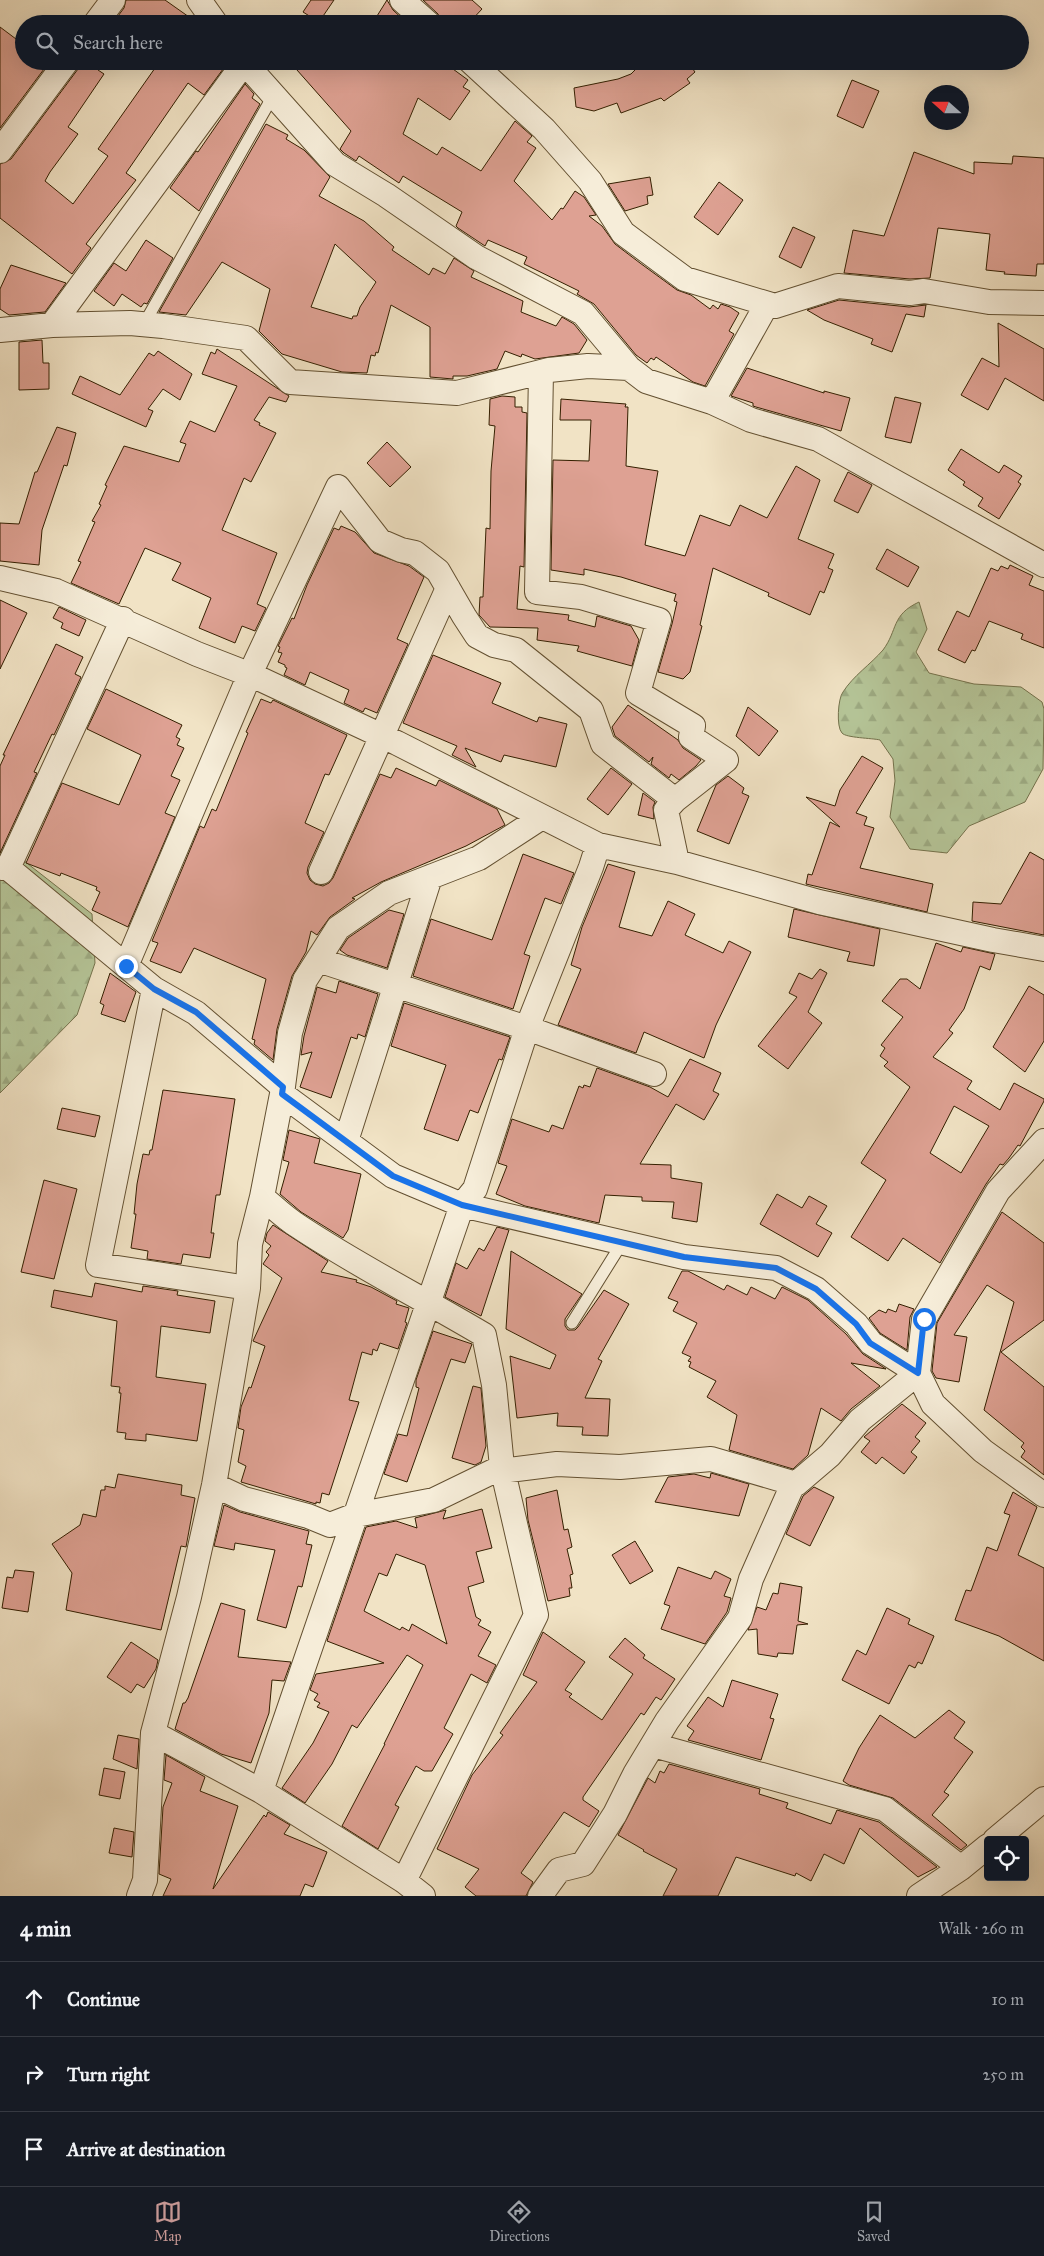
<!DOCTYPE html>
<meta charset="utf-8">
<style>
body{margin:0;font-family:"IM FELL Great Primer",serif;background:#242831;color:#f1f3f6}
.controls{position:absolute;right:15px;bottom:15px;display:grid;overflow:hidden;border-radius:5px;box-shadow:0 5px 20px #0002}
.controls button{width:45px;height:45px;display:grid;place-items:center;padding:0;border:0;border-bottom:1px solid #363941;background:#171b24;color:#f1f3f6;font:25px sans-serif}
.compass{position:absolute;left:924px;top:85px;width:45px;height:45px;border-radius:50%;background:#171b24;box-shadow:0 5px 20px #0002;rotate:291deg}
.stop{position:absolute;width:15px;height:15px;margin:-11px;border:4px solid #1a73e8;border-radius:50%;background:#fff}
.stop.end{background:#1a73e8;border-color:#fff;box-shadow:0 1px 5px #0008}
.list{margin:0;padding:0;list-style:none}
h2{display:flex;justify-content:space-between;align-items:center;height:65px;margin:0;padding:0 20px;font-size:21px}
h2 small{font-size:16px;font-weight:400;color:#9ea1a6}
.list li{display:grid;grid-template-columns:32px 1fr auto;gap:15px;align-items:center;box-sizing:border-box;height:75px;padding:0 20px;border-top:1px solid #363941}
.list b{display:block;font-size:19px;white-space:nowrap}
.list em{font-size:16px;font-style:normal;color:#9ea1a6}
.icon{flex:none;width:28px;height:28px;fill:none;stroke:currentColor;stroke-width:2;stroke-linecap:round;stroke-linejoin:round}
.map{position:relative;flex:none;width:1044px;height:1896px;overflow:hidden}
.search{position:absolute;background:#171b24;box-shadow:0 5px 20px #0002;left:15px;right:15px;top:15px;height:55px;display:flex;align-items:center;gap:12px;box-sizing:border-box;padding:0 18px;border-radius:28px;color:#9ea1a6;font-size:19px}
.sheet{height:290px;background:#171b24}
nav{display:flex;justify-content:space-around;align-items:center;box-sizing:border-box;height:70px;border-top:1px solid #363941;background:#171b24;font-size:14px;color:#9ea1a6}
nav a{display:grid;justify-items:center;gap:2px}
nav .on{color:#c59692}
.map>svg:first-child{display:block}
</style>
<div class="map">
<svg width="1044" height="1896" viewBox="0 0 1044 1896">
<defs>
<pattern id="forest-firs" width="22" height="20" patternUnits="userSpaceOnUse" patternTransform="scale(1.25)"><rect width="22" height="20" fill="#b5c598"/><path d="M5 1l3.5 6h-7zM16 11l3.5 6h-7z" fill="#9ca981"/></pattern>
</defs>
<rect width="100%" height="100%" fill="#f1e3c5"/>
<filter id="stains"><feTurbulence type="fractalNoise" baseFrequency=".004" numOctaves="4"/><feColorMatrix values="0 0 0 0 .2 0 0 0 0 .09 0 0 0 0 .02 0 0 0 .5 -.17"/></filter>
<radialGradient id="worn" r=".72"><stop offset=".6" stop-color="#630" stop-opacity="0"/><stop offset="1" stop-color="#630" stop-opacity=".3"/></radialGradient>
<path fill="url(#forest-firs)" stroke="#74724c" d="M919 602 927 629 916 652 929 673 974 684 1021 687 1042 702 1044 709 1043 769 1025 802 969 826 947 853 910 849 890 817 895 781 893 759 880 740C872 738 846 738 842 733 836 727 838 698 843 692 853 676 871 664 883 650 898 630 891 615 919 602Z
M0 842 92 914 95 963 77 1015 0 1093Z"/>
<path fill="#dea193" stroke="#341f00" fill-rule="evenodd" d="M126 0H165L199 24H112L124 8Z
M311 0H334L319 22 303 12Z
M387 0 393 10 408 24H372Z
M423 0H472L482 9 468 24 458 17 453 24H442L438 14Z
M0 27 24 45V61H50L0 128Z
M81 61H104L98 70 104 74 68 127 78 134 50 172 45 181 73 204 108 156 98 149 160 61H221L226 65 204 95 188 83 126 173 136 180 86 244 91 248 72 274 0 218V164L11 159 78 69Z
M289 61H338L343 67 346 61H442L468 80 463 87 470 91 450 120 418 98 403 134 437 155 442 147 481 171 515 121 532 136 527 142 536 148 514 181 552 220 561 208 563 209 575 191 584 197 596 215 589 216 602 226 615 244 640 263 677 290 691 295 710 309 713 305 718 309 721 304 730 307 739 313 729 331 734 334 705 386 693 382 656 357 654 360 651 358 647 363 636 355 594 304 577 294 579 291 524 264 527 257 488 240 485 246 458 228 456 226 462 212 403 176 399 183 359 156 356 161 344 153 340 149 351 131Z
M644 61H687L695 72 687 79 690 83 664 101 661 98 621 113 617 103 594 111 576 107 574 88 618 79 631 74Z
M852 80 879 91 863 128 837 116Z
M245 84 254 94 252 98 260 104 199 211 170 188 196 151 198 152Z
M266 124 288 135 286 139 304 150 330 177 319 196 364 221 394 247 392 250 429 275 433 268 445 274 454 258 474 271 471 277 523 301 521 312 556 326 562 317 574 324 587 340 579 353 535 359 522 354 521 357 505 351 497 369 467 376H453V379L430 377V327L391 305 378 353 376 352 375 356 371 355 367 373 342 372 282 354 259 331 270 289 222 262 186 315 159 312ZM335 244 376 282 360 307 357 316H353L352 319 311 307Z
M914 152 974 174V162L1012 164 1013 156 1044 158V264H1037L1036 276 1004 274 1005 272 986 270 990 234 938 228 930 278 910 279 844 273 853 230 884 236Z
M650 177 653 195 647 196 648 204 625 211 608 184Z
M719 182 743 200 718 235 694 217Z
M793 227 815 237 801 268 779 257Z
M146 240 173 258 147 304 144 303 141 307 122 294 114 306 94 291 114 263 126 271Z
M11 265 66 283 45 312 9 315 0 309V289Z
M839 300 909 307 926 305 924 317 906 314 892 352 871 344 873 339 824 320 807 310Z
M998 323 1044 349V401L1005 378 988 410 961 395 982 358 999 367Z
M42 340 43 363H49V389L19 390V342Z
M217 349 289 396 286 402 269 397 254 420 260 423 259 425 276 433 251 482 244 478 222 530 277 553 257 604 266 608 255 631 242 626 235 643 199 628 211 598 172 580 181 563 145 548 119 604 71 583 81 562 78 561 95 522 92 521 101 505 99 504 107 486 105 485 124 446 179 462 186 444 180 442 190 421 215 432 237 386 202 374 211 352 215 354Z
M158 351 192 374 180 400 163 389 148 409 153 411 146 427 72 394 80 376 120 395 149 353 154 356Z
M747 368 824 393V391L850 398 841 431 756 407 753 406V403L731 396Z
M502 396 515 397V407H522V412L527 413 524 567 520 566 517 609 569 615 568 620 595 627 597 616 631 626 639 640 632 666 577 651 579 646 537 640 538 628 490 627 479 615 480 597H483L486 528 490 529 491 471 495 426 489 425 490 399Z
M895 397 921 403 911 443 885 437Z
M561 399 626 404 625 407H628L626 466 658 471 645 545 685 556 700 515 730 526 740 505 767 518 796 466 820 480 798 539 834 554 828 568 833 570 824 593 820 591 810 615 768 596 769 593 713 568 700 625 702 626 690 672 683 679 658 672 672 624 677 602 674 601 676 594 621 577 584 569V575L551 570 553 460 589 461 591 420H560Z
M57 427 76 433 67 466 64 465 42 530 39 565 0 561V523L19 524 35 472H37Z
M387 442 411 467 390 487 367 463Z
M961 449 999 473 1004 465 1022 476 1018 482 1021 484 999 519 978 506 983 498 963 485 965 482 948 470Z
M848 472 872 485 858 513 834 501Z
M341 526 355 532 374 553 409 566 424 577 397 639 408 644 377 713 365 708 363 712 344 703 349 690 310 672 305 685 284 675 287 668 285 667V665L278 662 282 653 278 652 280 647 278 646 292 618 294 619 307 585 334 528 339 530Z
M887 549 919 567 908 587 876 569Z
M1010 565 1033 576 1029 585 1044 591V648L1021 639 1023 634 989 621 975 651 972 650 965 663 938 650 957 611 969 617 991 568 998 571 1001 566 1008 569Z
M0 600 27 613 0 669Z
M59 607 86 620 79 636 61 628 63 623 53 618Z
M56 644 83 657 75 674 81 677 54 735 52 734 34 772 37 773 0 853V766L5 755H3Z
M433 655 501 683 492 703 537 722 539 717 567 724 556 767 504 755 501 762 465 748 476 767 452 755 457 746 403 723Z
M106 689 182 725 176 737 180 739 177 745 184 748 171 776 180 780 165 813 175 817 128 927 92 910 100 892 96 890 97 887 61 873 60 876 26 863 62 783 119 805 141 755 87 729Z
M261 699 271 703 273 700 347 735 329 775 325 774 305 823 324 832 308 867 307 873 310 880 315 884 323 886 329 883 333 878 380 774 391 778 396 768 436 786 439 780 497 809 505 825 466 846 381 882 352 898 355 899 330 917 317 935 311 931 306 952 292 976 277 1029 273 1060 254 1044 255 1040 252 1039 266 979 194 948 181 973 150 961 158 943 152 941 200 826 204 828 212 809 216 811 248 733 246 732Z
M628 705 678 740 683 748 701 760 696 766 679 780 671 774 669 778 651 764 653 757 649 762 615 736 612 727Z
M748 707 778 731 759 756 736 736Z
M862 756 883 768 856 813 867 817 864 825 874 828 860 868 933 884 927 912 806 884 808 874 812 875 830 822 840 827 806 797 835 806 840 790Z
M611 768 632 784 608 815 587 799Z
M728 776 744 788 742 793 749 796 729 844 697 831 716 785Z
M643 793 655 802 653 807 654 819 638 815Z
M1030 852 1044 860V935L972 921 973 902 1001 904Z
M523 854 574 873 561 904 545 898 524 954 530 956 513 1009 413 976 431 919 492 940Z
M608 864 635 872 619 927 652 936 668 901 695 914 685 935 723 953 729 941 751 952 716 1025 704 1058 644 1032 636 1053 558 1025 581 969 571 965 582 927Z
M794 909 880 929 874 966 847 961 850 952 788 937Z
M389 910 404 914 387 968 347 955 340 950 348 938Z
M936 943 961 952 963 947 995 954 990 970 980 966 964 1009 949 1030 953 1033 933 1057 972 1081 967 1089 1000 1110 1014 1083 1044 1099V1101L1020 1146 1018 1145 1009 1158 1003 1165 1000 1164 986 1184 940 1263 903 1238 888 1261 851 1237 886 1180 861 1163 910 1087 884 1066 888 1062 880 1056 885 1048 881 1045 903 1017 882 1001 900 979H907L920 989ZM954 1106 989 1126 961 1173 930 1153Z
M820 969 827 973 808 1012 822 1023 788 1069 758 1046 797 997 789 993 799 973 812 979Z
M110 973 136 992 125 1022 101 1014 104 1005 100 1003Z
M339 981 378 994 365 1037 358 1034 357 1039 351 1037 331 1098 300 1087 312 1052 301 1055 304 1036 317 987 336 993Z
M1029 986 1044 995V1041L1025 1072 993 1047Z
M404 1003 510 1037 502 1060 499 1059 478 1113 470 1110 458 1141 424 1129 446 1065 391 1046Z
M690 1059 721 1073 713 1091 719 1094 704 1120 676 1104 640 1164 671 1165V1178L702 1183 697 1222 672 1218 674 1202 642 1201V1197L605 1195 599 1223 525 1206 496 1194 507 1166 498 1163 512 1119 549 1132 552 1125 563 1129 579 1086 583 1088 584 1085 590 1087 597 1068 650 1087 668 1097Z
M163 1090 235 1099 220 1195H216L211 1233H214L210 1258 183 1254 181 1264 147 1259 148 1251 131 1248 136 1214H134L137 1184 143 1154 149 1155 150 1150H152Z
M62 1108 100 1116 95 1137 57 1129Z
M289 1130 320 1139 314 1163 361 1174 348 1230 343 1238 301 1212 280 1194 289 1162 283 1160Z
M44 1180 77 1189 54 1279 21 1272Z
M777 1194 802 1208 809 1196 827 1206 816 1224 832 1233 818 1257 760 1224Z
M1002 1212 1044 1243V1320L1001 1352 1044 1387V1475L1021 1457 1025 1451 1021 1447 1024 1443 984 1410 1014 1302 987 1285 954 1335 967 1337 959 1382 936 1378 932 1371 937 1323Z
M273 1225 328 1261 321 1272 357 1280 356 1282 371 1287 397 1301 396 1304 409 1308 405 1322 407 1323 398 1349 380 1343 377 1351 373 1349 372 1355 362 1352 349 1400 359 1402 329 1495 322 1493 320 1503 316 1502V1504L241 1482 246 1466 238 1462 244 1430 238 1428 241 1407 249 1387 251 1388 265 1346 253 1341 282 1278 263 1264 269 1255 266 1252 271 1246 265 1241 267 1233Z
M497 1227 509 1230 481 1316 445 1297 456 1263 467 1269 479 1248 484 1251Z
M511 1251 582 1294 565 1319V1326L568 1330H575L578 1327 604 1290 629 1304 598 1359 602 1361 585 1398 610 1399 608 1436 582 1435 583 1427 557 1426 558 1413 517 1418 510 1356 550 1369 556 1355 506 1329Z
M682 1271H688L724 1290 727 1285 747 1295 751 1287 775 1299 782 1287 808 1300 846 1334 863 1354 886 1369 851 1363 880 1386 851 1409 841 1421 821 1408 808 1455 793 1469 729 1450 737 1415 707 1397 716 1381 689 1367 691 1362 688 1361 691 1357 682 1353 697 1323 673 1311 678 1302 668 1298Z
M95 1283 142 1292 143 1286 178 1291 177 1295 215 1301 210 1333 161 1326 156 1377 206 1384 197 1441 146 1434V1441L125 1439 126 1433 117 1432 121 1393H119L120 1387 111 1386 117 1321 51 1307 54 1290 92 1297Z
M899 1304 914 1309 910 1317 907 1350 880 1333 869 1318 879 1310 886 1313 888 1309 896 1312Z
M433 1331 472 1344 465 1363 451 1359 407 1482 384 1474 398 1434 407 1436 419 1388 416 1387V1380Z
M473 1386 481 1388 486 1446 481 1462 475 1465 452 1458Z
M902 1404 926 1423 915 1437 920 1441 911 1452 917 1457 904 1474 882 1457 876 1464 861 1452 870 1441 864 1437Z
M711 1473 749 1484 739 1516 655 1502 668 1477 694 1474 710 1478Z
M118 1474 182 1485 181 1495 195 1498 186 1547 181 1546 161 1630 66 1610 72 1573 52 1544 80 1525 83 1514 96 1517 101 1490H105V1486L115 1488Z
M814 1487 834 1497 810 1546 786 1534 803 1496Z
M557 1490 564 1530 568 1529 572 1547 567 1549 573 1574 570 1575 572 1588H569L570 1596 548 1601 528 1520 526 1498Z
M1013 1492 1037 1507 1018 1555 1044 1568V1661L999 1636 955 1620 966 1590 971 1591 987 1547 997 1551 1010 1515 1004 1513Z
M224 1505 240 1512 309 1531 306 1544 312 1545 302 1587 298 1586 286 1628 257 1620 275 1550 235 1543 234 1550 214 1546Z
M482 1509 492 1548 476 1552 484 1582 468 1587 476 1617 481 1620 478 1625 491 1632 478 1656 496 1665 487 1683 471 1674 444 1728 453 1734 432 1771H424L416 1766 395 1805 399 1807 378 1849 342 1826 385 1744H384L423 1665 407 1655 357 1728 352 1725 332 1764 305 1803 282 1788 313 1743 329 1712 317 1707 320 1703 314 1700 318 1694 310 1690 316 1674 384 1663 327 1641 366 1527 396 1521 417 1528 415 1518 446 1510 443 1519ZM396 1554 425 1565 447 1644 412 1624 409 1631 402 1627 400 1630 364 1611 379 1573 387 1576Z
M635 1541 653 1571 630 1584 612 1555Z
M678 1567 711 1579 715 1571 731 1579 724 1596 731 1598 727 1612 705 1644 661 1629 670 1606 664 1604Z
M15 1570 34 1572 28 1612 2 1608 7 1577 13 1578Z
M780 1583 802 1587 798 1621 808 1624 797 1625 793 1654 778 1653 777 1657 758 1654 757 1629 748 1630 757 1607 766 1610 773 1593 778 1594Z
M221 1603 245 1610 238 1657 291 1662 284 1681 272 1680 269 1713 251 1763 221 1754 175 1729 183 1703H185L188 1698Z
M887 1608 910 1619 908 1624 934 1636 922 1664 918 1662 915 1668 909 1665 889 1704 842 1680 857 1650 866 1655Z
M543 1632 585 1662 565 1690 572 1694 569 1697 602 1720 633 1674 609 1657 625 1638 645 1655 643 1658 675 1679 661 1700 656 1697 644 1715 641 1713 583 1797V1800L599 1811 589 1827 564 1812 521 1873 533 1882 526 1896H476L465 1887 479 1869 437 1849 472 1775 503 1735 500 1733 537 1682 523 1675Z
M131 1642 158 1660 156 1669 144 1688 137 1684 131 1693 107 1677Z
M732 1680 778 1694 770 1718 774 1719 761 1760 688 1740 694 1731 687 1726 708 1697 723 1707Z
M949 1710 965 1722 954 1738 973 1752 944 1792 949 1795 932 1815 967 1845 961 1850 893 1798 849 1785 843 1781 859 1748 880 1715 915 1738Z
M118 1735 139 1739 137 1769 113 1759Z
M166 1755 205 1777 200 1791 238 1806 213 1889 264 1815 266 1817 268 1812 290 1825 284 1834 327 1852 313 1887 305 1884 300 1896H163L171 1879 159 1874 163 1807 172 1783 164 1780Z
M669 1764 760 1789 759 1794 788 1803 786 1808 831 1824 837 1810 879 1822 937 1867 918 1877 860 1828 844 1864 824 1854 811 1881 796 1873 795 1876 736 1857 718 1896H663L677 1869 643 1851 644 1850 618 1835 648 1778 655 1783 660 1771 664 1773Z
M104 1768 125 1772 120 1799 99 1795Z
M114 1828 134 1832 132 1857 109 1853Z"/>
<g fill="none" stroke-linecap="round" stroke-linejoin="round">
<g stroke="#635031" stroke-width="13">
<path id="lane" d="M144 324 274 94
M572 1323 622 1243"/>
</g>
<g stroke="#635031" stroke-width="26">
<path id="street" d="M199 0 216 24
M402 0 429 24
M95 24 113 0
M243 61 335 164 386 195 476 257 583 313 629 368 646 381 712 402 751 420 818 439 1044 565
M470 61 544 129 590 181 623 233 685 279 775 306 838 286 910 293 924 291 989 302 1044 303
M0 151 67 61
M52 325 244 63
M0 330 52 325 130 323 163 326 246 338 290 382 457 393 549 370 588 366 629 368
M541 372 537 592 581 597 659 620 638 693 693 726 691 737 726 760 675 800
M712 402 767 304
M0 578 56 591 197 654 256 677 397 743 598 845 677 862 819 902 993 940 1044 949
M3 868H8L154 989 196 1013 283 1087
M8 868 123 619
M321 872 448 588
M318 960 527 1028 654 1074
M126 966 250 674 338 487 380 541 401 550 415 553 438 571 464 616 477 636 494 645 516 650 591 710 603 744 675 800 666 810 677 862
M154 989 98 1265 248 1288
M282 1094 393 1176 462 1205 684 1257 776 1268 816 1289 856 1324 871 1343 918 1373 933 1404 983 1451 1044 1495
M346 1141 430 877
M262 1197C274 1207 285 1218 298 1226 358 1266 422 1298 484 1335L494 1385 502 1467 536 1615 404 1881
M214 1485 244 1499 308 1516 330 1525 356 1515 434 1500 502 1467 509 1470 557 1464 620 1467 711 1459 796 1484 830 1455 860 1420 918 1373 924 1319 998 1191 1044 1141
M153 1733 261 1791 404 1881 423 1896
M653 1745 885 1809 961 1868
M261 1791 462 1205 475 1189 527 1028 591 867 598 845
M995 1840 1044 1799
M139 1896 145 1880 153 1733 189 1597 214 1485 248 1288 250 1244 262 1197 282 1094 290 1033 305 980 338 928 389 893 479 858 542 817
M540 1896 559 1870 583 1864 615 1814 635 1774 667 1721 740 1618 751 1579 793 1484
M919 1896 961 1868 988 1846"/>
</g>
<use href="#lane" stroke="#f6edd9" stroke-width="11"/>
<use href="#street" stroke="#f6edd9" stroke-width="24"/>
</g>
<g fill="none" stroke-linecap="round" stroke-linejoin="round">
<path stroke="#1a73e8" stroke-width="6" d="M126 966 154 989 196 1012 283 1087 282 1094 393 1176 462 1205 684 1257 776 1268 816 1289 856 1324 870 1343 918 1373 924 1319"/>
</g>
<rect width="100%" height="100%" filter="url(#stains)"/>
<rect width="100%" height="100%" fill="url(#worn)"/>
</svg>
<div class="controls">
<button><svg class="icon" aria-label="locate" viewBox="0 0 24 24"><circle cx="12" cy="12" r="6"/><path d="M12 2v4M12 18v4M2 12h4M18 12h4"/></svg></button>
</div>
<svg class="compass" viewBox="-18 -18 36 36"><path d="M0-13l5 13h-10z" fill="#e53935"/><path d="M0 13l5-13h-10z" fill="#9ea1a6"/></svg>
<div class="stop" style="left:924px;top:1319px"></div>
<div class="stop end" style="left:126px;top:966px"></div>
<div class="search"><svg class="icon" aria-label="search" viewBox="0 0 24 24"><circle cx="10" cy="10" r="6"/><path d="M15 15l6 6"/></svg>Search here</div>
</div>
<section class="sheet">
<h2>4 min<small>Walk · 260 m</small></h2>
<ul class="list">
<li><svg class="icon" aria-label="ahead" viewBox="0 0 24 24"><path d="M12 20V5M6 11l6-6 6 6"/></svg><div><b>Continue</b></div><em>10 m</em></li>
<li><svg class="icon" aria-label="right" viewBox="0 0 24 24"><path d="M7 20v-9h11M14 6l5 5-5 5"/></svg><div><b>Turn right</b></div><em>250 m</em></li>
<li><svg class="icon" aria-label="arrive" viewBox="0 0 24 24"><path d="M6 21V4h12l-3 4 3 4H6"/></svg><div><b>Arrive at destination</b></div></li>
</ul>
</section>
<nav>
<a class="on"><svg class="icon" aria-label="map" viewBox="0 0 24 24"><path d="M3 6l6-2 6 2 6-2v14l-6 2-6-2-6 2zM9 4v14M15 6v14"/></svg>Map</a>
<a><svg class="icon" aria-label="directions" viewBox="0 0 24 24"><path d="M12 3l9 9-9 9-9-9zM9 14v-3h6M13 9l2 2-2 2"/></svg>Directions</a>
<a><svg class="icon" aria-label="saved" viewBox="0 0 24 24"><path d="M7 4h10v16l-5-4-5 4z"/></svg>Saved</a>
</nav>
